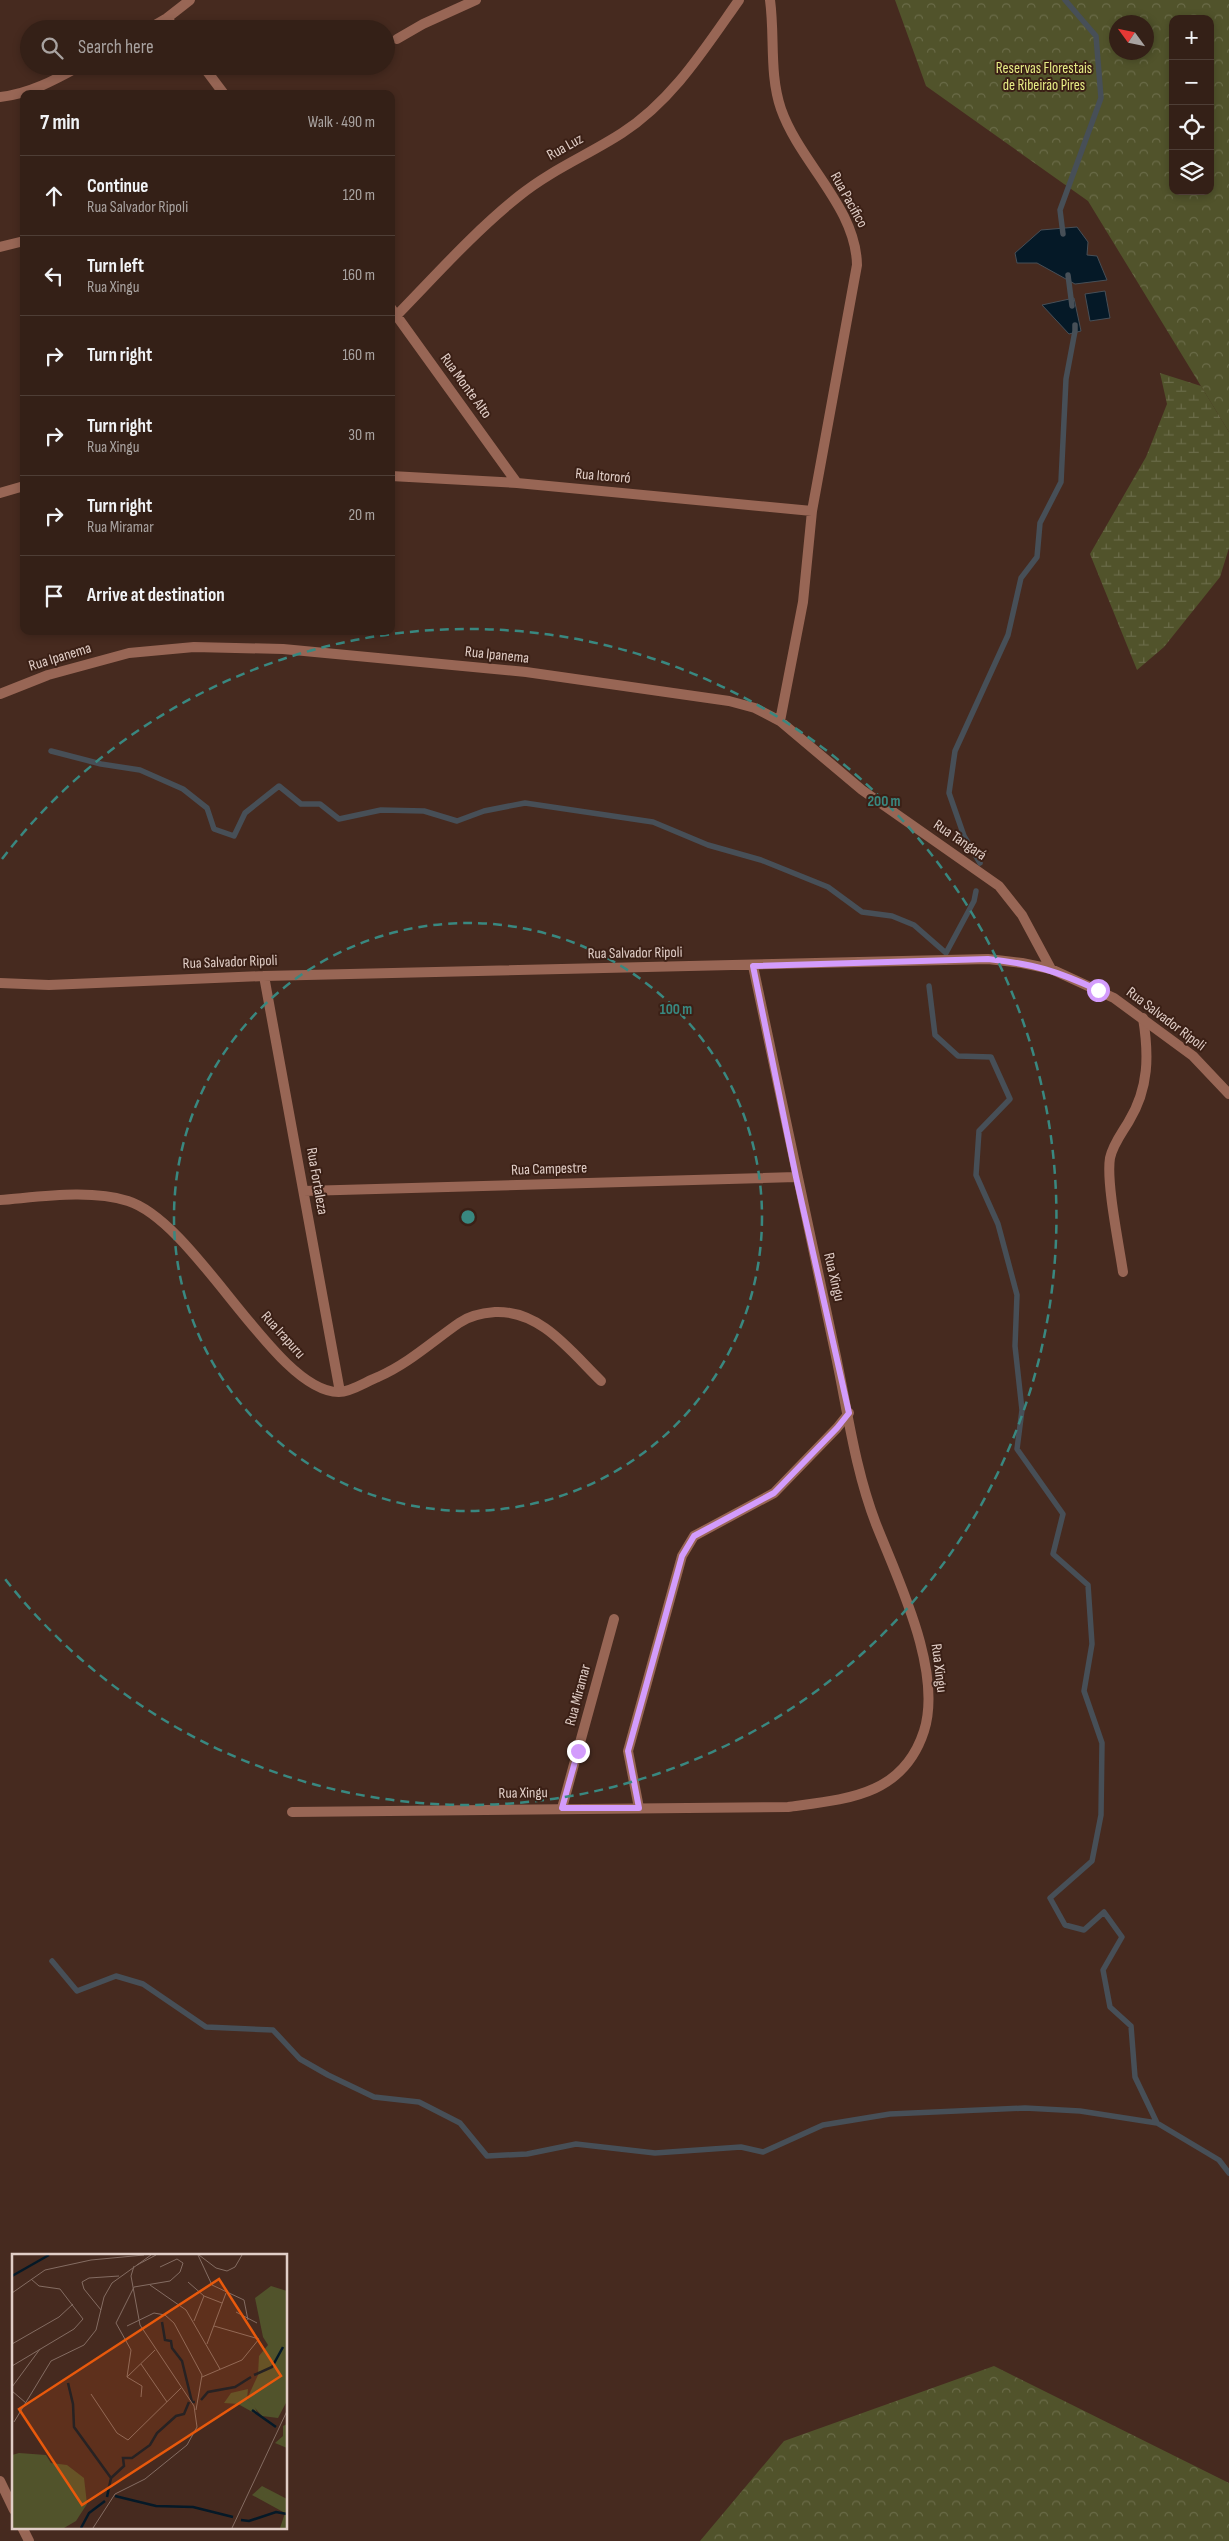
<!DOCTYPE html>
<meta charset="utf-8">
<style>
body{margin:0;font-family:"Sofia Sans Condensed",sans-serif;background:#3c2820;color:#f1f3f6}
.controls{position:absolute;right:15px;top:15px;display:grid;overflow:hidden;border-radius:10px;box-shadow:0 2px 8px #0003}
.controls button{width:45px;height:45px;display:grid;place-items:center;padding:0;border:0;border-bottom:1px solid #4e3e36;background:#342017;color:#f1f3f6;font:25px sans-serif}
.compass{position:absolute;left:1109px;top:15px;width:45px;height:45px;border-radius:50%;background:#342017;box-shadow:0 2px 8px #0003;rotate:303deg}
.stop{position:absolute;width:15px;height:15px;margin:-11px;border:4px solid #d39cfc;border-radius:50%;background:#fff}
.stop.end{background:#d39cfc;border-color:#fff;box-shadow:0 1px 5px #0008}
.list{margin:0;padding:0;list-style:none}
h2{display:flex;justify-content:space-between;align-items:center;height:65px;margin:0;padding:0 20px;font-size:21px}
h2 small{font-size:16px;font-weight:400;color:#a9a3a1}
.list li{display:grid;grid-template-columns:32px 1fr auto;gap:15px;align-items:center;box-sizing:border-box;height:80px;padding:0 20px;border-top:1px solid #4e3e36}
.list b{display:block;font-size:19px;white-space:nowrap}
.list p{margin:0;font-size:16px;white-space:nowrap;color:#a9a3a1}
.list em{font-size:16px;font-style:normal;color:#a9a3a1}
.icon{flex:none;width:28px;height:28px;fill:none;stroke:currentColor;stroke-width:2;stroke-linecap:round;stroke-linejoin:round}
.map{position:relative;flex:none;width:1229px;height:2541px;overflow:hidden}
.search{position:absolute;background:#342017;box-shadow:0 2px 8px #0003;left:20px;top:20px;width:375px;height:55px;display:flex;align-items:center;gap:12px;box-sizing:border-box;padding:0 18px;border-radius:28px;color:#a9a3a1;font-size:19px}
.panel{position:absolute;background:#342017;box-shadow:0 2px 8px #0003;left:20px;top:90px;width:375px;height:545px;border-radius:10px}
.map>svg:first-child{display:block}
</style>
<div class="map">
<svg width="1229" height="2541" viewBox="0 0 1229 2541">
<defs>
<pattern id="forest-crowns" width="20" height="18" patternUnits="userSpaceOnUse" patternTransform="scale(1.25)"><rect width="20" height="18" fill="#51532b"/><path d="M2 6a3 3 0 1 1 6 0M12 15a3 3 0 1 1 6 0" fill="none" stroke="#6a6b48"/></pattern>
<pattern id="wetland-marsh" width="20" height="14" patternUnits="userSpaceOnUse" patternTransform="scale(1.25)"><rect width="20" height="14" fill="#51532b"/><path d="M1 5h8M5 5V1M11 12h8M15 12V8" fill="none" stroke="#6a6b48"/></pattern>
</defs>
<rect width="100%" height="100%" fill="#462a1f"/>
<path fill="url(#forest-crowns)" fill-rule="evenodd" d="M895 0H1229V432L1088 201 926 86ZM1173 19H1210V191H1173ZM1116 22H1146V52H1116Z
M994 2366 1229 2483V2541H700L784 2441Z"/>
<path fill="url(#wetland-marsh)" d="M1160 373 1201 386 1229 432V548L1220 577 1164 647 1137 670 1090 554 1146 457 1167 404Z"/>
<path fill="#051927" stroke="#474f57" d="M1077 227 1088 242 1087 255 1097 256 1107 280 1075 284 1037 263H1017L1015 253 1041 230Z
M1105 291 1110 318 1090 321 1085 294Z
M1074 298 1081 331 1069 334 1042 305Z"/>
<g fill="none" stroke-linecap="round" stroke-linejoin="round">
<path stroke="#474f57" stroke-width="5.5" d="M1063 234 1060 210 1101 98 1096 36 1065 0
M1068 275 1072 306
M51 751 101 764 140 770 183 789 207 808 214 829 234 836 245 813 279 786 301 804H320L339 819 381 810 424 811 457 821 484 811 525 803 653 822 708 845 761 860 828 887 862 912 892 916 914 925 946 953 974 901 976 891
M980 863 964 836 949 793 955 751 1008 635 1021 578 1037 557 1040 523 1061 482 1066 379 1075 331V325
M929 986 935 1035 958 1056 991 1057 1010 1099 979 1131 976 1175 998 1224 1017 1295 1015 1346 1022 1410 1017 1449 1063 1514 1053 1554 1088 1585 1092 1644 1084 1691 1102 1743 1101 1815 1092 1861 1050 1898 1065 1925 1084 1930 1104 1912 1122 1937 1103 1970 1110 2007 1131 2026 1135 2077 1157 2123 1219 2160 1229 2173
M52 1961 77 1991 116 1976 143 1984 206 2027 273 2030 300 2059 328 2075 374 2097 419 2102 460 2123 487 2156 527 2154 576 2144 655 2153 741 2147 763 2152 823 2125 890 2114 1025 2108 1080 2111 1157 2123"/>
<path stroke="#986655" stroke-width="10" d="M1123 1272C1119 1245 1106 1182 1110 1158 1113 1144 1122 1133 1129 1121 1149 1088 1149 1055 1143 1018
M562 1808 614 1619
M639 1808 628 1751 682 1556 694 1536 774 1493 837 1428 849 1413"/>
<path stroke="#986655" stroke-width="10" d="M770 0C775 36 769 74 781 109 800 163 856 207 857 265L812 511 803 602 780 721
M167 18 175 29
M148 29 167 18 190 0
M397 39 423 24 476 0
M203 66 224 94
M0 97C29 94 55 80 80 66
M0 247 24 241
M391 308 517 483
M397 315C436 275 475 231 519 196 551 170 588 155 622 133 673 100 705 48 739 0
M391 476 517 483 812 511
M0 493 24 486
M0 694 48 675 129 653 194 647 283 649 526 672 729 701 755 708 780 721 862 790 999 886 1022 915 1051 969
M264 976 340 1392
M0 983 49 985 264 976 988 959 1022 963 1051 969 1114 998 1193 1056 1229 1094
M304 1191 796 1177
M0 1200C39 1197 90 1189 128 1201 197 1223 276 1393 339 1392 351 1392 367 1381 378 1377 408 1364 433 1341 459 1323 470 1315 482 1313 495 1312 541 1310 571 1352 601 1381
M292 1812 788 1807C847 1799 903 1796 924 1731 943 1671 898 1580 876 1524 854 1467 847 1406 834 1347 806 1220 779 1093 753 966
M0 2481 14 2510
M22 2527 29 2541"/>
</g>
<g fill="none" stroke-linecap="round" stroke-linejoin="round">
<path stroke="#d39cfc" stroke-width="6" d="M578 1751 562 1808H639L628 1751 682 1556 694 1536 774 1493 837 1428 849 1413 796 1177 753 966 988 959C1034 964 1057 971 1098 990"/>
</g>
<g fill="none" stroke="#398880" stroke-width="2.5" stroke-dasharray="9 6">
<circle cx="468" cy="1217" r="294"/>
<path d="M2 859A588 588 0 1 1 2 1575"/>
</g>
<g text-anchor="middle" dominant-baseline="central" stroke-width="4" stroke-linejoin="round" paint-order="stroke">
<g font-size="15" fill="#e7ec85" stroke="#3b2016">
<text x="1044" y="68">Reservas Florestais<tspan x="1044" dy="17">de Ribeirão Pires</tspan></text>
</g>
<g font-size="15" fill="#e1cec7" stroke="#3b2016">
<text transform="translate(565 147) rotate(-29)">Rua Luz</text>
<text transform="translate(849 200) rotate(61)">Rua Pacifico</text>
<text transform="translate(466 386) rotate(54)">Rua Monte Alto</text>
<text transform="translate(603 476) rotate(5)">Rua Itororó</text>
<text transform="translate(497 655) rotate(6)">Rua Ipanema</text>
<text transform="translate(60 657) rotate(-17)">Rua Ipanema</text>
<text transform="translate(960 840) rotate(34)">Rua Tangará</text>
<text transform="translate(635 953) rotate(-1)">Rua Salvador Ripoli</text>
<text transform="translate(230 962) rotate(-2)">Rua Salvador Ripoli</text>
<text transform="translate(1166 1019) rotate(37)">Rua Salvador Ripoli</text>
<text transform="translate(549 1169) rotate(-2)">Rua Campestre</text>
<text transform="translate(317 1181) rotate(80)">Rua Fortaleza</text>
<text transform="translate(834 1277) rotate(77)">Rua Xingu</text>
<text transform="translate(283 1335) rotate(48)">Rua Irapuru</text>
<text transform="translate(939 1668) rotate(83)">Rua Xingu</text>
<text transform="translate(578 1695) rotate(-75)">Rua Miramar</text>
<text transform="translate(523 1793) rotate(-1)">Rua Xingu</text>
</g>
</g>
<g transform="translate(12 2254)">
<rect width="275" height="275" fill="#462a1f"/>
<path d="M259 32 275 37V147L266 164 250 162 235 145 246 121 247 102 256 91 251 83 243 44ZM275 170V194L263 189 271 182V172ZM7 199 34 201 39 209 55 211 72 224 75 250 64 267 52 274H0V201ZM250 232 275 245V274H268L273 259 240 241Z" fill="#51532b"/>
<path d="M236 135 235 145 242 151 246 161 226 150 212 149 219 139Z" fill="#51532b"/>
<path fill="none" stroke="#051927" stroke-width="2.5" d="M0 22 37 1M150 68 153 86 159 87 160 94 170 107 180 148H183M242 121 260 113 271 93M56 129 61 150 62 173 99 224M189 146 196 138 223 133 239 123M240 156 264 173M103 242 144 252 181 253 221 263M95 243 99 224 112 212 111 204H120L138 191 145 179 164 162 172 160 177 148M229 266 237 267 264 258 275 260M69 274 77 259 93 247"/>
<path fill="none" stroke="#846c62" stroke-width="1" d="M186 1 200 31 232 46 236 66M187 1 204 14 215 17 223 13 230 1M125 11 144 1M176 28 192 42 210 49M138 31 174 56 208 115M0 39 33 16 79 6 132 1M89 56 72 35 70 28 77 24 107 22M224 58 245 69M182 67 192 42M115 72 142 59 153 61 162 69 190 121 184 156M0 90 47 63 61 50M195 90 214 39M129 110 155 148M0 112 62 75 71 65 48 35 27 32 19 25M115 123 119 96 104 69 122 33 158 27 168 18 171 9 165 5 148 13M115 123 143 96M115 123 130 132 129 143M190 123 230 106 247 85 202 72M0 133 28 95M0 137 14 149M79 140 105 179 116 186 169 134M2 168 39 107 72 91 84 76 92 43 100 29 139 1M81 274 103 240 133 225 175 191 185 173 182 152 128 71 119 22 122 12M220 274 275 157"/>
<path fill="#e8590c" fill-opacity="0.15" stroke="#e8590c" stroke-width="2.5" d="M207 25 269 122 70 251 7 155Z"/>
<rect width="275" height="275" fill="none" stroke="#e1cec7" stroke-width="2.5"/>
</g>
<circle cx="468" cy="1217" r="8" fill="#398880" stroke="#3b2016" stroke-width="2.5"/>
<g font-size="15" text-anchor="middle" font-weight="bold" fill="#398880" stroke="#3b2016" stroke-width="4" stroke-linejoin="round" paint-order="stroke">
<text x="884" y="806">200 m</text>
<text x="676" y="1014">100 m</text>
</g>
</svg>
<div class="controls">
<button>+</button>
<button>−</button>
<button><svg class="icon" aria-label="locate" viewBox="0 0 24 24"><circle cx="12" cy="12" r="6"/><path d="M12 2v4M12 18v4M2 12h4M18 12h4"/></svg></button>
<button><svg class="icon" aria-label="layers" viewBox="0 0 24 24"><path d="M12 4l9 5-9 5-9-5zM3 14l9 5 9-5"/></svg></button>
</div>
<svg class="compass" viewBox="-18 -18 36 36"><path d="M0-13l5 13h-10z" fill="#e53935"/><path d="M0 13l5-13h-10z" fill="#a9a3a1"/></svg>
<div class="stop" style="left:1098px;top:990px"></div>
<div class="stop end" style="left:578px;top:1751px"></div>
<div class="search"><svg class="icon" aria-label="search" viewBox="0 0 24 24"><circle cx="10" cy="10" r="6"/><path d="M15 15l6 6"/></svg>Search here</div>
<section class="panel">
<h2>7 min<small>Walk · 490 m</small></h2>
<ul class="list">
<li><svg class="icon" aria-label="ahead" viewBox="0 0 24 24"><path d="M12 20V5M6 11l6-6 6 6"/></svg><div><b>Continue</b><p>Rua Salvador Ripoli</p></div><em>120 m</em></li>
<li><svg class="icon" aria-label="left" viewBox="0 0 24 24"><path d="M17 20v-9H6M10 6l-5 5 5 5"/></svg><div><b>Turn left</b><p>Rua Xingu</p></div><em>160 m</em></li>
<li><svg class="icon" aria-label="right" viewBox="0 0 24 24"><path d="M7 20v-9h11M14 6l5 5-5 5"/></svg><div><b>Turn right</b></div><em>160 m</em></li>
<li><svg class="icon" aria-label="right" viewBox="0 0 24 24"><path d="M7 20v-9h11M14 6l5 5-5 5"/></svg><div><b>Turn right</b><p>Rua Xingu</p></div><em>30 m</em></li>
<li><svg class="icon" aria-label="right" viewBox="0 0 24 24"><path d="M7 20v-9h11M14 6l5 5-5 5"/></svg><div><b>Turn right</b><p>Rua Miramar</p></div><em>20 m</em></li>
<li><svg class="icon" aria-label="arrive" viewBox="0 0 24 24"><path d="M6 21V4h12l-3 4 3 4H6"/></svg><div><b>Arrive at destination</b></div></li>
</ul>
</section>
</div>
